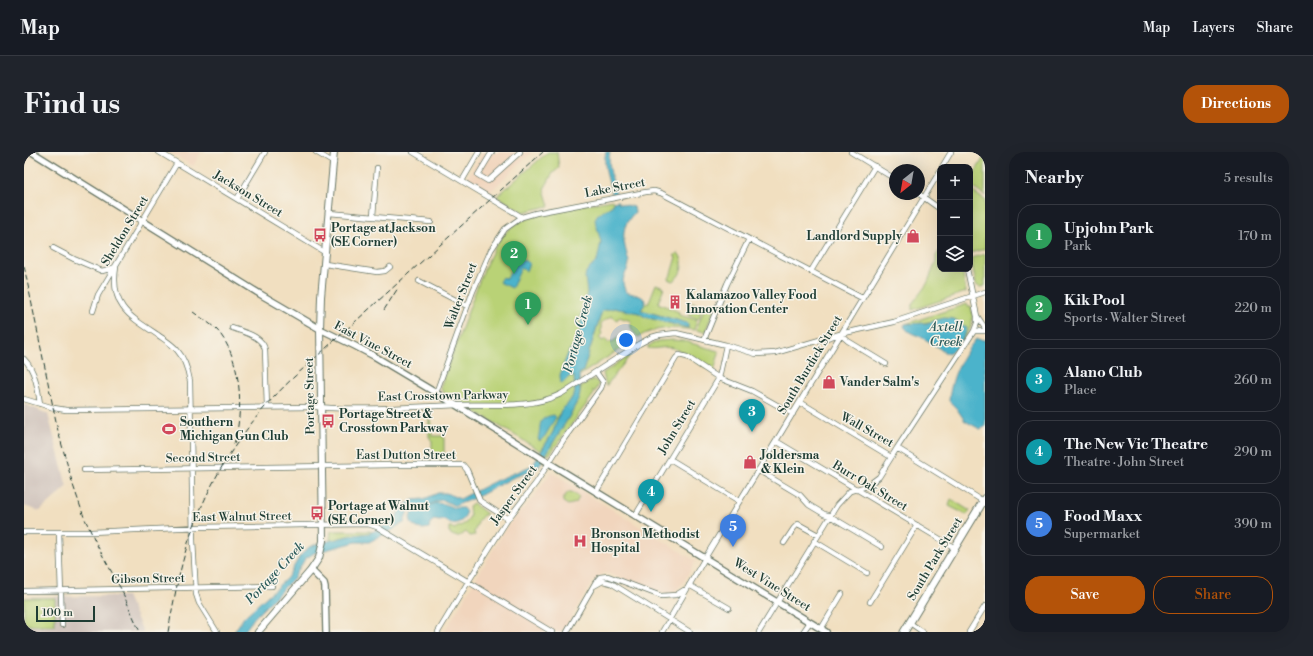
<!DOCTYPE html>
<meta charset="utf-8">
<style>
body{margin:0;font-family:"Libre Bodoni",serif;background:#20242c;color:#f1f3f6}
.controls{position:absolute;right:12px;top:12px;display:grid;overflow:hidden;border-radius:8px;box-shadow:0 4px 16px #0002}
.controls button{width:36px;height:36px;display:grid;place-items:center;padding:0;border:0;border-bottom:1px solid #363941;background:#171b24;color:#f1f3f6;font:20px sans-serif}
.compass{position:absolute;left:865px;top:12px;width:36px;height:36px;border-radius:50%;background:#171b24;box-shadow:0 4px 16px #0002;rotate:211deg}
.scale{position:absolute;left:12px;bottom:10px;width:59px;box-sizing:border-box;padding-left:4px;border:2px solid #1f3d34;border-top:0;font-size:11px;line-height:14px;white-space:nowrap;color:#1f3d34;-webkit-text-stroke:3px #f7f3e8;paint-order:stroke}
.you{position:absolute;left:602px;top:188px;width:14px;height:14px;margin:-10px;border:3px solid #fff;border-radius:50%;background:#1a73e8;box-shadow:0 0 0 6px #1a73e833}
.badge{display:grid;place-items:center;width:26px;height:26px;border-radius:50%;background:#b45309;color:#fff;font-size:13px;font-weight:700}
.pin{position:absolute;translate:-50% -33px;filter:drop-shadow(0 1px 2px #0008)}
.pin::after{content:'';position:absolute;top:21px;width:14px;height:12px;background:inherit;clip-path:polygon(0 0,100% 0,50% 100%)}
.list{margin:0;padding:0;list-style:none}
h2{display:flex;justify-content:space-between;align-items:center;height:52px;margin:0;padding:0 16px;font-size:17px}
h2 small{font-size:13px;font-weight:400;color:#9ea1a6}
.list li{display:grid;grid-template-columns:26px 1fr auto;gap:12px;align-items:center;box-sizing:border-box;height:64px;margin:0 8px 8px;padding:0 8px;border:1px solid #363941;border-radius:16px}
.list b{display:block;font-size:15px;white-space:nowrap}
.list p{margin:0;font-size:13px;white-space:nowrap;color:#9ea1a6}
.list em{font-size:13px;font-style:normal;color:#9ea1a6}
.actions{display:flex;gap:8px;padding:12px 16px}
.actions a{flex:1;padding:9px 0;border:1px solid #b45309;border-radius:16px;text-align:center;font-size:14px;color:#b45309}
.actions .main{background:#b45309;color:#fff}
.icon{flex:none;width:22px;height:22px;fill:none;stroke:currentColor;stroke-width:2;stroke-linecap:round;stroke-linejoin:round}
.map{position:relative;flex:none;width:961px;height:480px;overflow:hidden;border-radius:16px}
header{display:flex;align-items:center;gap:24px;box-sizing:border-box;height:56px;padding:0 20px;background:#171b24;border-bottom:1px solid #363941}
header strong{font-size:19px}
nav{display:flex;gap:22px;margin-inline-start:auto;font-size:14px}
.intro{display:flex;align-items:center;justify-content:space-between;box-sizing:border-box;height:96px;padding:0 24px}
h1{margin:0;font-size:28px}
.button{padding:10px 18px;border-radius:16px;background:#b45309;color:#fff;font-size:14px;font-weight:700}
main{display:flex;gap:24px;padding:0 24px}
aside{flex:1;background:#171b24;border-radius:16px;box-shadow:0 4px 16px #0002}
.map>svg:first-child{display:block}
</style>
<header>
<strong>Map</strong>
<nav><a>Map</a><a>Layers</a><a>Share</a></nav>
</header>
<div class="intro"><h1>Find us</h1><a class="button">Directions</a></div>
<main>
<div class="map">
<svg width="961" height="480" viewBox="0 0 961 480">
<rect width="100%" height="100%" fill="#f7f3e8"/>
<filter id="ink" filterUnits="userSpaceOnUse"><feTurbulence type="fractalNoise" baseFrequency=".025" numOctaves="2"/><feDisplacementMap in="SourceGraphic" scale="8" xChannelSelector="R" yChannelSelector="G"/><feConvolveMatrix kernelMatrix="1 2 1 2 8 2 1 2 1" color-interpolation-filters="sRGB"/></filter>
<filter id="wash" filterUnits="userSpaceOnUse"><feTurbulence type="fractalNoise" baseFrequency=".012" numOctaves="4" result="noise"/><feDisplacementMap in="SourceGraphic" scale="16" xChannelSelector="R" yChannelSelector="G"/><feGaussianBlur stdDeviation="0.9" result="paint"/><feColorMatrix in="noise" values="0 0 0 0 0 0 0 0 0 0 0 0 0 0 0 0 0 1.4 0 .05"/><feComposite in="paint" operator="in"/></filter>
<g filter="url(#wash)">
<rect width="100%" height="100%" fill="#f1dfc0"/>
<path fill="#f1d5bd" d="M145 0H177L169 14Z
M459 0H508L465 41 442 27Z
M527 320 672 409 659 431 650 440 642 441 626 437 586 422 580 421 569 429 538 480H420L484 373 510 345Z"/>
<path fill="#cec1ba" d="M0 252 24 262 43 335 16 359 0 354Z
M103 444 119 480H0V445Z"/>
<path fill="#b9d276" stroke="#6c8855" d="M524 0H533L535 16 529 21 520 37 525 54 499 60 473 44Z
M960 5H961V44L946 34 948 29 946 27V20L950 22Z
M946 38 961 48V97L946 101Z
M588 48 590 51 550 224 551 241 543 253 535 262 529 280 517 299 419 240 417 237V233C425 211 433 190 441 168 451 142 466 90 489 74 516 57 556 54 588 48Z
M915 99 916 101V117H938L942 140 888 158V152L903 132 912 110V104Z
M653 101 655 102C661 110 658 125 648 129L644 127 646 125 652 105 650 104Z
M961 102V134L956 135 952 133 947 106Z
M632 132 640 135 634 151 655 160V163L673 168 670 178C649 175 632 175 614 185 610 181 605 175 607 169L595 165 593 168 587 164 577 171V180L578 182 575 185 578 189 582 187 584 191 587 189 588 190 601 181 603 185 607 183 610 188 556 223V221L559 219 578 159 590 156 615 161 621 165 664 176 663 171 617 158 621 151 624 152Z
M669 150C676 154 679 160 674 167L664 163Z
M683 152 689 155 690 158 681 180 672 178 679 160 677 154 682 155Z
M943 152 944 154H947C950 170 948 175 939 189L937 188 942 180C933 160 920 167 904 170 896 172 888 172 881 172Z
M648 188 660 189 694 199 695 201 690 219C676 215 664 201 649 196 640 194 630 198 624 196V194L634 189Z
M608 201 582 234 579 221Z
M570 227 575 232 571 240 569 238 568 240 570 242 525 303 522 302 545 265 554 248 557 235Z
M402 261H406L408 284H420V308L405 307V304H408V289L405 285V262Z
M544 340H548L555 345 552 351 544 353 539 350V347Z
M927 347 946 359 943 363 925 354Z
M449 351 463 362C454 364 454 373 450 380L451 383 446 384 442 380C434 384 434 387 425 381V375H427L430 377 442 371 446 364 445 354Z
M307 379H346L349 380 346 381 324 384 306 389Z
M0 446H31V473H3V472H0Z"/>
<path fill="#4cb3cb" stroke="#367880" d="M582 0H586C583 13 589 28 592 42H588C585 30 578 12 582 0Z
M594 49V51L610 55 611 60C600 72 598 79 601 95 602 100 604 105 605 110 605 122 594 124 602 140 607 142 620 143 621 149 622 152 618 156 617 158L663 171 664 172V176L621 165 615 161 590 156 578 159 559 219 555 222 556 241 554 248 545 265 513 317 488 326 457 343 431 354 419 348 413 349 405 353 388 356 384 358 380 371 373 374 370 377 345 390H332L290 401 281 407 269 427 230 466 220 480H210L220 465 263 426 276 404 285 395 293 392 324 384 346 381 371 368 377 355 389 348 400 347 414 341H422L436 347 471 329 509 313 529 280 537 258 543 253 551 241 550 224H546L537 232 536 224 537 219 545 199 551 191 557 176V164L563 141 561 125 562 120 573 109 577 90 571 68 573 63 589 53V50Z
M493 105 505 111 502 119 497 116 488 136 475 130 478 125 483 127Z
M920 166 930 167 943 176C941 185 932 201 922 201 914 196 907 190 899 186 892 182 884 182 880 174L881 172 903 171Z
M952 187 961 188V275L956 277 941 269 933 257 925 249C927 225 937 205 952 187Z
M530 263 532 265 521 284 516 289 514 287C518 273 512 266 530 263Z
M412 351 421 352 430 356H439L442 360C441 369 435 371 427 372L421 368 415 369 410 368 406 371 405 376C398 378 392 377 387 371L386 365 389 359Z"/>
</g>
<g filter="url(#ink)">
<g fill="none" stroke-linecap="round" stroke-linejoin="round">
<g stroke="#687665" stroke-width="6">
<path id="minor" d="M135 0 302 101
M292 0 310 11
M389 0 498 65 512 61 622 40 630 39 637 41 838 146
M468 0 454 23 464 29 496 0
M827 0 871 27
M918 15 927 0
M438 29 455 0
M895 42 916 57
M213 47 241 0
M305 61 407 70
M349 64 353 16
M29 96 50 107 78 119 92 115C86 154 105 164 134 183 141 188 148 192 153 198 161 207 164 218 166 229L169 389 172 442 175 451 193 480
M301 112 353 120 361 119 366 115
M787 119 851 14
M395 129 443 154
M69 159 74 143 153 11
M953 164 961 176
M208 176C219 180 239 184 241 198L243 255
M950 179H961
M816 182 824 189 862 212
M680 188 703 132 725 87
M0 207C11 218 14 236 16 252
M412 241 449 139 467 98 481 77 498 65
M0 247 30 256 42 258 292 255C297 255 302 256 307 256 348 258 391 255 432 253 467 251 504 258 537 242L615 192 628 185 635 183 652 181 702 193 732 202 751 201 816 182 870 170 961 140
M776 250 867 305
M752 289 931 396
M873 296 959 349
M646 307 715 349
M60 318 371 313H439L443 318 456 349 484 367
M734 318 776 343 785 353 800 362 806 364 858 395
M572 340 652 206 655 203 663 205 695 226 728 239 769 262
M611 364 695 226 702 193
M0 380H67L175 375 344 372 353 375 528 480
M35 380 38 473
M790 389 843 421
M760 391 770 376 774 372 794 383
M665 433 705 456
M570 434 579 429 587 431 666 480
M0 439 248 434
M846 450 893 373
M886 471 899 480
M797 477 818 442
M414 480 444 430 484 367 512 331 540 287 577 236 579 230 572 220
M543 480 571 431 576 425 584 424 637 444 652 443 660 438
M638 480 681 406 916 19
M735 480 813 353 826 339 843 334 855 325 873 296 950 179 953 171V164L943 117
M779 480 786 470
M945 480 961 454"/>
</g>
<g stroke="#687665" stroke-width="8">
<path id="tertiary" d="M8 0 236 142 296 177 331 194 350 204 432 253 525 311 802 480
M287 418 300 431 301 435 302 480"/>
</g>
<g stroke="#687665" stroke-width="8">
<path id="secondary" d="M234 480 287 418 295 406 299 389 296 177 297 145 310 0"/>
</g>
<g stroke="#687665" stroke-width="9">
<path id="primary" d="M880 480 961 346"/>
</g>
<use href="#minor" stroke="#fff" stroke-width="4.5"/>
<use href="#tertiary" stroke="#fff" stroke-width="5.5"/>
<use href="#secondary" stroke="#fff" stroke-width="6"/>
<use href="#primary" stroke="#fff" stroke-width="7"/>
<path stroke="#1f3d34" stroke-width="1" stroke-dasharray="6 3" stroke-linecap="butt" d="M0 114 34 279 49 333 60 365 74 395 97 437 116 480
M360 158 374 136
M169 160C177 166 186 171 193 178 218 206 220 259 210 292
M144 480C150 447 156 414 167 382 188 321 224 268 270 225L519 0"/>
</g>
</g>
<defs>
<g id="bus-bare" transform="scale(1.08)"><path d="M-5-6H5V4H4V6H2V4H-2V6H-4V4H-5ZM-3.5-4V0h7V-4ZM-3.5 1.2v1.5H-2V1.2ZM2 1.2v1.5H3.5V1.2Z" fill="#d1495b" stroke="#f7f3e8" stroke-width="2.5" paint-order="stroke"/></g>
<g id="shop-bare" transform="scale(1.08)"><path d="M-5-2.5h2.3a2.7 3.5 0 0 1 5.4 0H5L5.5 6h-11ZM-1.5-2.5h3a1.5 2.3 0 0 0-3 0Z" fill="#d1495b" stroke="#f7f3e8" stroke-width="2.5" paint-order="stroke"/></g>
<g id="building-bare" transform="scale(1.08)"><path d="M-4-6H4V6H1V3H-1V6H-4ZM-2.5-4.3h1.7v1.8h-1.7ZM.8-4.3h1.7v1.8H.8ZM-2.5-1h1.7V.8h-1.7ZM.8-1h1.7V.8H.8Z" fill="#d1495b" stroke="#f7f3e8" stroke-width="2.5" paint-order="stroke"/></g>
<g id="stadium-bare" transform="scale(1.08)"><path d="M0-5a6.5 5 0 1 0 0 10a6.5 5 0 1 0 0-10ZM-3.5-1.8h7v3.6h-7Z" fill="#d1495b" stroke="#f7f3e8" stroke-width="2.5" paint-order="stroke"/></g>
<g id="hospital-bare" transform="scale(1.08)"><path d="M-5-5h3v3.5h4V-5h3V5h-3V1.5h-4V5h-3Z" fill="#d1495b" stroke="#f7f3e8" stroke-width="2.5" paint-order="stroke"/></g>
</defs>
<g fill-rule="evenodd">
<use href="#bus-bare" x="296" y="83"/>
<use href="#shop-bare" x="889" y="84"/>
<use href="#building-bare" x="651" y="150"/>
<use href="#shop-bare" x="805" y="230"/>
<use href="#bus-bare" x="304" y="269"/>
<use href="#stadium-bare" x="145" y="277"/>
<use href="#shop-bare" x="726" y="310"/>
<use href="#bus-bare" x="293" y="361"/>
<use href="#hospital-bare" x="556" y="389"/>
</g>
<g text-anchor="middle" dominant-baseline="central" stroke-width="3" stroke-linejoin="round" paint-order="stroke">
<g font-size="12" fill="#1f3d34" stroke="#f7f3e8">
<text transform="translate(591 36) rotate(-11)">Lake Street</text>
<text transform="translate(224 42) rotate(31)">Jackson Street</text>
<text transform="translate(101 79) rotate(-59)">Sheldon Street</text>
<text transform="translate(437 144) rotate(-69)">Walter Street</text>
<text transform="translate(349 193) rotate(28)">East Vine Street</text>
<text transform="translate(786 213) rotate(-59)">South Burdick Street</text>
<text transform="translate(286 244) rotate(-91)">Portage Street</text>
<text transform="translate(419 244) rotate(-1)">East Crosstown Parkway</text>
<text transform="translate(653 275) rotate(-59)">John Street</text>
<text transform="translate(843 278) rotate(29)">Wall Street</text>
<text x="382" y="303">East Dutton Street</text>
<text transform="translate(179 306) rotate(-1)">Second Street</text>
<text transform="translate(846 334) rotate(31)">Burr Oak Street</text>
<text transform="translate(490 343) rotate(-54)">Jasper Street</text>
<text transform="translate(218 365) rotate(-1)">East Walnut Street</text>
<text transform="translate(911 407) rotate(-59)">South Park Street</text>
<text transform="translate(124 427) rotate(-1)">Gibson Street</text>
<text transform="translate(748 433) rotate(32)">West Vine Street</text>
</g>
<g font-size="12" font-weight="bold" fill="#1f3d34" stroke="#f7f3e8" text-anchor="start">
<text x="307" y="76">Portage at Jackson<tspan x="307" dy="14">(SE Corner)</tspan></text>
<text x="878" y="84" text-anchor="end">Landlord Supply</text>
<text x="662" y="143">Kalamazoo Valley Food<tspan x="662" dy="14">Innovation Center</tspan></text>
<text x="816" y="230">Vander Salm's</text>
<text x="315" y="262">Portage Street &amp;<tspan x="315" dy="14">Crosstown Parkway</tspan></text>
<text x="156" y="270">Southern<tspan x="156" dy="14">Michigan Gun Club</tspan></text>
<text x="737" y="303">Joldersma<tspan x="737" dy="14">&amp; Klein</tspan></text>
<text x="304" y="354">Portage at Walnut<tspan x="304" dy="14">(SE Corner)</tspan></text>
<text x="567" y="382">Bronson Methodist<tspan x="567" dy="14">Hospital</tspan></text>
</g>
<g font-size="13" font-style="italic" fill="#2a5a5a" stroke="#f7f3e8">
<text x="922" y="175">Axtell<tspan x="922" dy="15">Creek</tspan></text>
<text transform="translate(554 182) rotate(-75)">Portage Creek</text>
<text transform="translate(251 421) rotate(-47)">Portage Creek</text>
</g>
</g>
</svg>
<div class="controls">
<button>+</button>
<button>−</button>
<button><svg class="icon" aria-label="layers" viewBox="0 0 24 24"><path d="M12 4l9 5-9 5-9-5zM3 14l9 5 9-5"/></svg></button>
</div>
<svg class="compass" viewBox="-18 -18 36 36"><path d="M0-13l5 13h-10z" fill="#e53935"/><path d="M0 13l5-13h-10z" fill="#9ea1a6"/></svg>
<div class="scale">100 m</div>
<div class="you"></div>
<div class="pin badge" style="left:504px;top:173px;background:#2e9e5b">1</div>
<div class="pin badge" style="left:490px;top:122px;background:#2e9e5b">2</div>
<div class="pin badge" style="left:728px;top:280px;background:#0f9aa8">3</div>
<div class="pin badge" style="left:627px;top:360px;background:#0f9aa8">4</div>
<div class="pin badge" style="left:709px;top:395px;background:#3f7fe0">5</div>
</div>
<aside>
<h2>Nearby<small>5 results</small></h2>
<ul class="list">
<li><span class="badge" style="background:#2e9e5b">1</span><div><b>Upjohn Park</b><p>Park</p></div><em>170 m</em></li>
<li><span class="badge" style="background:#2e9e5b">2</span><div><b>Kik Pool</b><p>Sports · Walter Street</p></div><em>220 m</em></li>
<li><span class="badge" style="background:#0f9aa8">3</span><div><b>Alano Club</b><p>Place</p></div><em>260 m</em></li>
<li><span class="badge" style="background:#0f9aa8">4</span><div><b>The New Vic Theatre</b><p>Theatre · John Street</p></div><em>290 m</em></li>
<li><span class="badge" style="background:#3f7fe0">5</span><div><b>Food Maxx</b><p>Supermarket</p></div><em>390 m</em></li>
</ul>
<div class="actions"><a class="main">Save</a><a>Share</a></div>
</aside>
</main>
